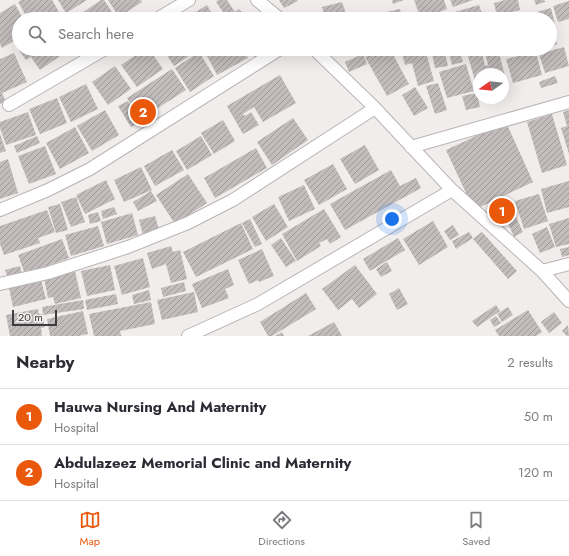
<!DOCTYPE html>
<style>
body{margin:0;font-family:Jost,sans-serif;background:#f2f2f3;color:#2b2b33}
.compass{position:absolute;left:473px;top:68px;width:36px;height:36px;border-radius:50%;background:#fff;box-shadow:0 4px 16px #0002;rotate:256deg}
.scale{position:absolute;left:12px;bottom:10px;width:45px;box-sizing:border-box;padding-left:4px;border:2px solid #3e3c3c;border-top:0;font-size:11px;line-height:14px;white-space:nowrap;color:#3e3c3c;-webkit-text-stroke:3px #f2eded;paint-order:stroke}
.you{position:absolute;left:392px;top:219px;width:14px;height:14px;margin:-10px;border:3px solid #fff;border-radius:50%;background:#1a73e8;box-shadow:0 0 0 6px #1a73e833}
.badge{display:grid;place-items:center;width:26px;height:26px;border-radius:50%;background:#ea580c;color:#fff;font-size:13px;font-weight:700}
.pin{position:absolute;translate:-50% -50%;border:2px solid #fff;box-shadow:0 1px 4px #0006}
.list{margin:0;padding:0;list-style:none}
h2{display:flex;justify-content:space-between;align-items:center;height:52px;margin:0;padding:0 16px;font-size:17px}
h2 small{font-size:13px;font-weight:400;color:#7c7c81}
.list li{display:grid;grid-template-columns:26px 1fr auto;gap:12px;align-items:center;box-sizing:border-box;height:56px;padding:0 16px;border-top:1px solid #e1e1e2}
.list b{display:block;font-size:15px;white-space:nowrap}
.list p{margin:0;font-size:13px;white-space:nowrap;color:#7c7c81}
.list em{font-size:13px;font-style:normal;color:#7c7c81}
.icon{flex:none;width:22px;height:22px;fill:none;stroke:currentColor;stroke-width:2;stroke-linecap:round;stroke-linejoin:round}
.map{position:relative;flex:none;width:569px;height:336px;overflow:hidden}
.search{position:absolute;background:#fff;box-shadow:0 4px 16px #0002;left:12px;right:12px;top:12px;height:44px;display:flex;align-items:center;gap:10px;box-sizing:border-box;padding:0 14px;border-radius:22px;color:#7c7c81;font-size:15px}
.sheet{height:164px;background:#fff}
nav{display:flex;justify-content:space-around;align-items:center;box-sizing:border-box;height:56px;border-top:1px solid #e1e1e2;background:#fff;font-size:11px;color:#7c7c81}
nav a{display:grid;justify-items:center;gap:2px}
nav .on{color:#ea580c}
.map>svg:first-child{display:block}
</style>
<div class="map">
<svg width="569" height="336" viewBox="0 0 569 336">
<defs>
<pattern id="building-hatch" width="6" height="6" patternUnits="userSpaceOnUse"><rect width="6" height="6" fill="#c2bcbc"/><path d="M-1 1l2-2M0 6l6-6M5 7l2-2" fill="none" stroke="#9f9a9a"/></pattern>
</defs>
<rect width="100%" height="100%" fill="#f2eded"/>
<path fill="url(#building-hatch)" d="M21 0H52L60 14 52 19H28L18 2Z
M58 0H87L66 13Z
M101 0H104L116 18 82 19 79 15Z
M108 0H141L142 2 119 17Z
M218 0H227L235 12 239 9 247 19H228L216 2Z
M279 0H297L298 1 284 8Z
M392 0H404L393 4Z
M414 0H444L447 9 421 19Z
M450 0H473L453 7Z
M505 0H518L520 10 497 16 494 3Z
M534 0H544L545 2 536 5Z
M569 1V19L558 22 553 6Z
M342 2 346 14 325 19 322 7Z
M15 4 23 19H19V38L2 48 0 44V13Z
M207 5 215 19H185Z
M479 5 483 17 477 19H457L455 12Z
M551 8 555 25 550 27V19H527L526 15Z
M400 9 402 19H360V18Z
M522 14 524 19H507Z
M449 15 450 19H433V18Z
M552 29 557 44 550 47V30Z
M564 47 569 66 545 73 539 54Z
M18 49H55L60 56 40 70 31 57 26 60Z
M62 49H70L64 53Z
M145 49H149L163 69 137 87 121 65Z
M163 49H194L195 52 174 66Z
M206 49H243L248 58 217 75 204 50Z
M250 49H270L255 58Z
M380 49H390L409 84 387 96 365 57Z
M401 49H425L434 81 418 86 412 63 405 65Z
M431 49H444L448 66 435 68Z
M448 49H459L463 62 452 65Z
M466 49H482L479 50 480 54 482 53 485 66 488 65 484 49H498L507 84 503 85V74H479V95Z
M521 49H535L542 75 513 83 506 59 522 55Z
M199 52 214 76 190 92 175 68Z
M14 53 27 82 2 93 6 102 0 104V59Z
M363 54 367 64 349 72 345 62Z
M466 64 474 91 447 98 439 72Z
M115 66 131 89 108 105 92 82Z
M172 69 186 90 141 119 127 98Z
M280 75 296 103 263 122 254 107 243 114 245 116 251 112 259 125 243 134 227 106Z
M555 76 558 83 541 88 539 82Z
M438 83 447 110 435 114 426 86Z
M86 84 98 109 71 122 59 97Z
M415 87 428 108 414 116 402 95Z
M477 93 480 107 466 110 462 96Z
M57 98 67 123 40 134 29 109Z
M128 101 140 122 131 127 118 106Z
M105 110 119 135 92 151 77 126Z
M569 110V154L561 128 567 126 563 112Z
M28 112 36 135 6 145 0 128V122Z
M552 114 567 165 542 173 527 122Z
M293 118 308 140 272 165 257 142Z
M223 120 235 141 214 154 201 133Z
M506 122 533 182 474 210 446 150Z
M75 127 89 153 60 169 46 143Z
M0 134 6 151 0 153Z
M37 136 40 143 17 153 14 146Z
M201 136 212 155 187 170 176 151Z
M365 145 379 170 355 184 340 159Z
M45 146 56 174 29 184 18 156Z
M256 148 267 168 215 198 204 178Z
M172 150 184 170 155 186 144 166Z
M8 159 18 193 0 199V162Z
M333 164 347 189 319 205 304 180Z
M141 167 152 190 124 202 114 180Z
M391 170 400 186 416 178 421 188 345 230 330 204Z
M188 174 207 203 175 224 156 195Z
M106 180 115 199 85 214 76 195Z
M569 181V207L547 213 541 189Z
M304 185 315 209 289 221 278 197Z
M151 191 157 201 138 211 133 202Z
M539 194 548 221 524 229 515 201Z
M76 197 85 222 71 227 61 202Z
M60 204 68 230 56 233 48 207Z
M274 204 288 227 266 241 252 217Z
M504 204 511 211 502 219 496 213Z
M114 207 117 214 103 219 101 211Z
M324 209 341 237 330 244 327 239 319 243 321 246 297 261 282 234Z
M47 210 55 232 38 238 40 243 4 255 0 244V226Z
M98 212 101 221 90 224 88 215Z
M132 213 138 235 107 244 101 222Z
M155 216 159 230 143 235 139 220Z
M516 217 523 232 514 237 507 221Z
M569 218V244L556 247 549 224Z
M250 219 262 244 255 247 242 223Z
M433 221 448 247 419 265 403 239Z
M241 223 253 249 196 277 183 252Z
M453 225 459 235 450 240 444 231Z
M98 226 104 246 71 256 65 235Z
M547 227 555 247 540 253 532 234Z
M469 232 473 238 456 249 452 241Z
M482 232 517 271 508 279 473 239Z
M281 238 296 261 286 267 271 245Z
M398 238 405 250 370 271 363 259Z
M62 239 69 258 25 274 18 255Z
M171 246 173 252 180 250 187 279 171 283 166 264 152 269 147 253Z
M569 247V255L562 257 560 249Z
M262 249 274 276 259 282 258 280 249 284 238 260Z
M143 258 150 287 122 295 114 266Z
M387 262 392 271 381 277 376 269Z
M110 265 115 290 87 296 81 271Z
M355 265 377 294 359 308 352 299 338 310 322 289Z
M20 266 22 274 8 278 5 270Z
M228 269 234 285 225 289 229 298 202 308 192 284Z
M75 271 81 298 55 304 53 297 48 298 44 278Z
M41 280 46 299 13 307 9 288Z
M184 282 186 291 163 297 161 288Z
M399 288 408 304 397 310 389 294Z
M149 290 151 300 134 304 132 295Z
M194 292 198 312 162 320 157 300Z
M306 293 316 309 272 336H268L260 322Z
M116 294 118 304 87 310 85 300Z
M83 300 84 309 43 315 42 307Z
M151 302 155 324 120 331 121 336H94L89 314Z
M496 305 500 311 477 327 472 321Z
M508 307 513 315 502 322 497 314Z
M38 309 39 314H42L45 327 41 328 42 336H10L6 315Z
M528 310 542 332 536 336H499L495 330Z
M83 311 88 334 78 336H50L47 319Z
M554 312 562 323 549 333 541 322Z
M496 316 501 323 494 327 490 320Z
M334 322 342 336H308Z
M568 325 569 336H567L562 331Z
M282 332 284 336H275Z"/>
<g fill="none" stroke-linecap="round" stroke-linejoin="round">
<g stroke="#b9b4b4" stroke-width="14">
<path id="minor" d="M257 0 280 19
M157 19 189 0
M314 49 375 108 452 190 542 271 569 301
M9 105 105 49
M411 147 569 102
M0 210 48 190 90 169 280 49
M542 271 569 264
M0 284 48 273 128 247 188 223 233 200 375 108
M188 336 258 304 452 190"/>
</g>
<use href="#minor" stroke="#fff" stroke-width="12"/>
</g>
</svg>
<svg class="compass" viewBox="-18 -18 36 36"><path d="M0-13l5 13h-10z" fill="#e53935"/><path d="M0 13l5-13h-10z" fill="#7c7c81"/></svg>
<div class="scale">20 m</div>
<div class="you"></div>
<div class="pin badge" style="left:502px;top:211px">1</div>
<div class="pin badge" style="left:143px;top:112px">2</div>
<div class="search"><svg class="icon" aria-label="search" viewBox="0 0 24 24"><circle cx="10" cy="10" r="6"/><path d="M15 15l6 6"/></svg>Search here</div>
</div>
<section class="sheet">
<h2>Nearby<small>2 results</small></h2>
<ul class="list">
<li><span class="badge">1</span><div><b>Hauwa Nursing And Maternity</b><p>Hospital</p></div><em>50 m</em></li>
<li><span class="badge">2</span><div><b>Abdulazeez Memorial Clinic and Maternity</b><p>Hospital</p></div><em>120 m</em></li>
</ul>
</section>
<nav>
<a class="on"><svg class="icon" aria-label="map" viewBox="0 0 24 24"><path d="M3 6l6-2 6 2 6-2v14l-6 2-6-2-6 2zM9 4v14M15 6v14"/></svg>Map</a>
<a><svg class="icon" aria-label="directions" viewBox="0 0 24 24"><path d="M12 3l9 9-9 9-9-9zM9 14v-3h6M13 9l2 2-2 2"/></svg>Directions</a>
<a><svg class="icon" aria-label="saved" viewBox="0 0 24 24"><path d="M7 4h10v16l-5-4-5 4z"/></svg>Saved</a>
</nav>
